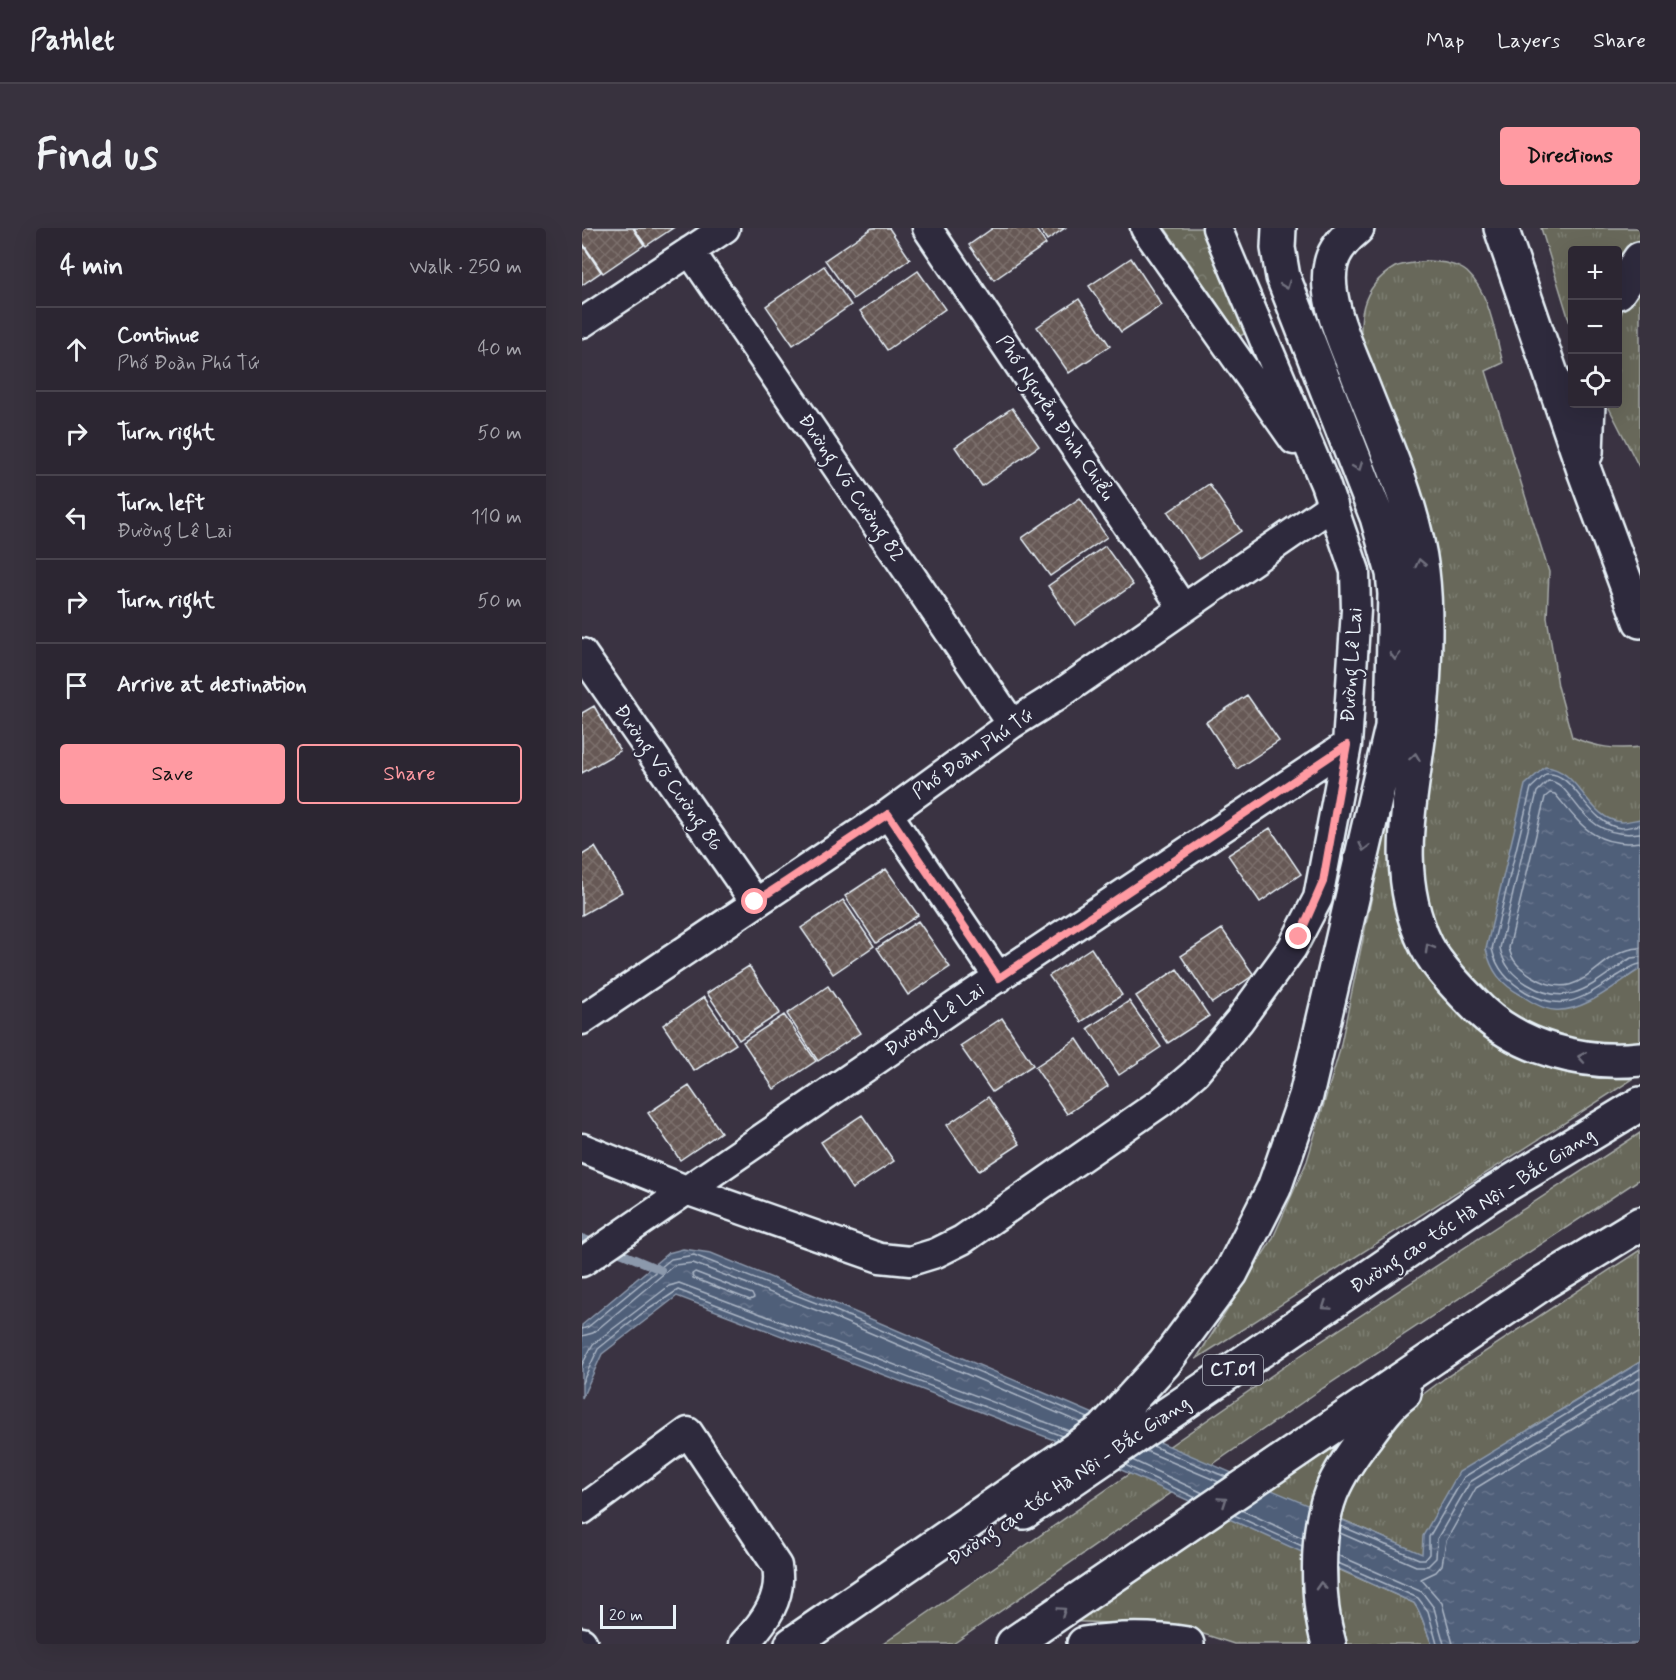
<!DOCTYPE html>
<meta charset="utf-8">
<style>
body{margin:0;font-family:Mynerve,sans-serif;background:#38323e;color:#f1f3f6}
.controls{position:absolute;right:18px;top:18px;display:grid;overflow:hidden;border-radius:6px;box-shadow:0 6px 24px #0002}
.controls button{width:54px;height:54px;display:grid;place-items:center;padding:0;border:0;border-bottom:2px solid #48434d;background:#2c2632;color:#f1f3f6;font:30px sans-serif}
.scale{position:absolute;left:18px;bottom:15px;width:76px;box-sizing:border-box;padding-left:6px;border:3px solid #e8f1f8;border-top:0;font-size:16px;line-height:21px;white-space:nowrap;color:#e8f1f8;-webkit-text-stroke:4px #2f2a3d;paint-order:stroke}
.stop{position:absolute;width:18px;height:18px;margin:-14px;border:4px solid #ff9aa2;border-radius:50%;background:#fff}
.stop.end{background:#ff9aa2;border-color:#fff;box-shadow:0 2px 6px #0008}
.list{margin:0;padding:0;list-style:none}
h2{display:flex;justify-content:space-between;align-items:center;height:78px;margin:0;padding:0 24px;font-size:26px}
h2 small{font-size:20px;font-weight:400;color:#a6a5ac}
.list li{display:grid;grid-template-columns:39px 1fr auto;gap:18px;align-items:center;box-sizing:border-box;height:84px;padding:0 24px;border-top:2px solid #48434d}
.list b{display:block;font-size:22px;white-space:nowrap}
.list p{margin:0;font-size:20px;white-space:nowrap;color:#a6a5ac}
.list em{font-size:20px;font-style:normal;color:#a6a5ac}
.actions{display:flex;gap:12px;padding:18px 24px}
.actions a{flex:1;padding:14px 0;border:2px solid #ff9aa2;border-radius:6px;text-align:center;font-size:21px;color:#ff9aa2}
.actions .main{background:#ff9aa2;color:#111}
.icon{flex:none;width:33px;height:33px;fill:none;stroke:currentColor;stroke-width:2;stroke-linecap:round;stroke-linejoin:round}
.map{position:relative;flex:none;width:1058px;height:1416px;overflow:hidden;border-radius:6px}
header{display:flex;align-items:center;gap:36px;box-sizing:border-box;height:84px;padding:0 30px;background:#2c2632;border-bottom:2px solid #48434d}
header strong{font-size:28px}
nav{display:flex;gap:33px;margin-inline-start:auto;font-size:21px}
.intro{display:flex;align-items:center;justify-content:space-between;box-sizing:border-box;height:144px;padding:0 36px}
h1{margin:0;font-size:42px}
.button{padding:15px 27px;border-radius:6px;background:#ff9aa2;color:#111;font-size:21px;font-weight:700}
main{display:flex;gap:36px;padding:0 36px}
aside{flex:1;background:#2c2632;border-radius:6px;box-shadow:0 6px 24px #0002}
.map>svg:first-child{display:block}
</style>
<header>
<strong>Pathlet</strong>
<nav><a>Map</a><a>Layers</a><a>Share</a></nav>
</header>
<div class="intro"><h1>Find us</h1><a class="button">Directions</a></div>
<main>
<aside>
<h2>4 min<small>Walk · 250 m</small></h2>
<ul class="list">
<li><svg class="icon" aria-label="ahead" viewBox="0 0 24 24"><path d="M12 20V5M6 11l6-6 6 6"/></svg><div><b>Continue</b><p>Phố Đoàn Phú Tứ</p></div><em>40 m</em></li>
<li><svg class="icon" aria-label="right" viewBox="0 0 24 24"><path d="M7 20v-9h11M14 6l5 5-5 5"/></svg><div><b>Turn right</b></div><em>50 m</em></li>
<li><svg class="icon" aria-label="left" viewBox="0 0 24 24"><path d="M17 20v-9H6M10 6l-5 5 5 5"/></svg><div><b>Turn left</b><p>Đường Lê Lai</p></div><em>110 m</em></li>
<li><svg class="icon" aria-label="right" viewBox="0 0 24 24"><path d="M7 20v-9h11M14 6l5 5-5 5"/></svg><div><b>Turn right</b></div><em>50 m</em></li>
<li><svg class="icon" aria-label="arrive" viewBox="0 0 24 24"><path d="M6 21V4h12l-3 4 3 4H6"/></svg><div><b>Arrive at destination</b></div></li>
</ul>
<div class="actions"><a class="main">Save</a><a>Share</a></div>
</aside>
<div class="map">
<svg width="1058" height="1416" viewBox="0 0 1058 1416">
<defs>
<pattern id="grass-tufts" width="24" height="20" patternUnits="userSpaceOnUse" patternTransform="scale(1.5)"><rect width="24" height="20" fill="#67685a"/><path d="M3 7l-1-3M5 7V3M7 7l1-3M15 17l-1-3M17 17v-4M19 17l1-3" fill="none" stroke="#7d7e72"/></pattern>
<pattern id="forest-crowns" width="20" height="18" patternUnits="userSpaceOnUse" patternTransform="scale(1.5)"><rect width="20" height="18" fill="#67685a"/><path d="M2 6a3 3 0 1 1 6 0M12 15a3 3 0 1 1 6 0" fill="none" stroke="#7d7e72"/></pattern>
<pattern id="water-ripples" width="26" height="14" patternUnits="userSpaceOnUse" patternTransform="scale(1.5)"><rect width="26" height="14" fill="#4f5e79"/><path d="M2 4q2-2 4 0t4 0M15 11q2-2 4 0t4 0" fill="none" stroke="#68768d"/></pattern>
<pattern id="building-cross-hatch" width="8" height="8" patternUnits="userSpaceOnUse" patternTransform="scale(1.5)"><rect width="8" height="8" fill="#665854"/><path d="M0 0l8 8M0 8l8-8" fill="none" stroke="#7c706d"/></pattern>
</defs>
<rect width="100%" height="100%" fill="#3a3342"/>
<filter id="ink" filterUnits="userSpaceOnUse"><feTurbulence type="fractalNoise" baseFrequency=".0167" numOctaves="2"/><feDisplacementMap in="SourceGraphic" scale="12" xChannelSelector="R" yChannelSelector="G"/><feConvolveMatrix kernelMatrix="1 2 1 2 8 2 1 2 1" color-interpolation-filters="sRGB"/></filter>
<g filter="url(#ink)">
<path fill="url(#grass-tufts)" stroke="#a8aca9" stroke-width="1.5" d="M959 0H1058V11L1036 35V22H990V102Z
M845 33C858 34 874 35 885 44 908 65 913 107 921 135L904 143 967 344 965 389 976 458 990 509C1013 519 1033 522 1058 519V823L1044 825 941 801 879 748 833 665 859 436 861 397 855 347 781 129C776 93 777 60 813 39 821 35 836 35 845 33Z
M1058 53V241L1025 176H1036V94L1044 74Z
M816 567 827 706 989 843 1015 850 1051 851 614 1131 690 1012 725 933 757 825 811 568Z
M1058 905V951L741 1160 371 1416H301L738 1114Z
M1058 1022V1134L949 1200 841 1327 759 1291 770 1258 786 1230 828 1176 863 1150Z
M779 1188 732 1416H652L597 1398 481 1393Z
M756 1341 832 1375C841 1387 843 1402 850 1416H765L756 1374Z"/>
<path fill="url(#forest-crowns)" stroke="#a8aca9" stroke-width="1.5" d="M583 0H622L666 104 658 108Z"/>
<path fill="url(#water-ripples)" stroke="#8c99ac" stroke-width="1.5" d="M963 539C998 541 1005 591 1039 594 1045 594 1052 592 1058 591V741C1034 756 1002 785 972 782 960 781 949 774 939 767 919 756 909 743 904 721L943 557Z
M101 1021 129 1025 249 1074 840 1326 841 1308 877 1244 1058 1134V1416H850C843 1402 841 1387 832 1375L480 1215 95 1068 20 1126 0 1170V1097L86 1025Z"/>
<g fill="none" stroke-linecap="round" stroke-linejoin="round">
<path stroke="#abb6c5" stroke-width="1.5" d="M1058 597C1052 598 1045 600 1039 600 1006 597 992 542 964 546L949 560 910 721C915 742 926 753 944 764 983 787 1003 768 1037 747 1044 743 1050 737 1058 736
M1058 605C995 613 993 553 966 553L955 564 918 720C922 738 931 747 945 756 989 783 1012 754 1049 730L1058 729
M1058 614C1013 620 999 597 973 566L968 565 963 569 927 720C930 734 938 740 950 748 1002 781 1015 721 1058 720
M113 1044 170 1066 172 1070 168 1072 111 1050 110 1046Z
M0 1101 6 1099 89 1031 112 1027 247 1080 506 1190
M0 1108 11 1105 92 1037 111 1035 244 1086 499 1195
M0 1137 11 1116 87 1058 97 1055 487 1203
M0 1155 16 1121 58 1087 96 1062 480 1208
M571 1218 644 1249
M564 1223 637 1254
M550 1232 621 1265
M543 1237 614 1270
M659 1282 721 1310
M652 1287 720 1318
M759 1298 837 1331H843L847 1326V1309L882 1249 1058 1141
M758 1305 834 1338H846L854 1330 855 1311 888 1254 1058 1150
M756 1327 840 1364 852 1380 862 1416
M756 1335 836 1370 846 1383 855 1416
M871 1416 860 1375 839 1351 854 1344 860 1337 864 1313 894 1260 1058 1160"/>
<path stroke="#8c99ac" stroke-width="8" d="M0 1010 15 1016
M29 1021 79 1042"/>
</g>
<path fill="url(#building-cross-hatch)" stroke="#e8f1f8" stroke-width="1.5" d="M0 0H51L62 17 21 45 0 14Z
M52 0H91L64 18Z
M290 0H307L328 31 271 71 243 32Z
M411 0H453L464 16 412 52 387 17Z
M457 0H483L465 12Z
M0 16 19 44 0 57Z
M549 30 580 77 539 104 507 58Z
M242 38 269 77 211 117 184 78Z
M336 43 363 81 305 122 278 83Z
M497 71 528 118 487 145 455 99Z
M430 180 457 218 400 258 373 219Z
M627 256 659 303 617 331 586 284Z
M498 270 525 309 468 348 440 310Z
M523 318 551 357 493 397 466 358Z
M665 467 697 513 655 541 624 494Z
M12 478 38 523 0 545V485Z
M688 600 719 646 678 674 646 627Z
M13 619 40 664 0 687V627Z
M304 641 336 687 294 715 263 668Z
M261 672 292 718 251 746 219 700Z
M336 693 368 739 326 767 295 720Z
M640 701 672 747 630 775 599 728Z
M509 720 540 767 499 794 467 748Z
M167 738 198 785 157 812 125 765Z
M595 741 627 788 586 815 554 768Z
M246 758 278 805 236 833 205 786Z
M122 769 154 816 112 843 81 797Z
M547 773 579 819 537 847 506 800Z
M202 787 234 833 192 861 161 814Z
M420 790 451 837 410 864 378 818Z
M495 811 526 858 485 886 453 839Z
M107 858 139 904 98 932 66 885Z
M406 869 438 916 397 943 365 897Z
M280 887 312 933 270 961 239 914Z"/>
<g fill="none" stroke-linecap="round" stroke-linejoin="round">
<g stroke="#e8f1f8" stroke-width="33">
<path id="minor" d="M345 0 601 380
M563 0 712 212
M108 23 430 496
M0 95 143 0
M0 425 173 674
M306 586 417 750
M0 792 306 586 430 496 478 466 751 277
M0 920 104 962 298 1030 328 1033 354 1025 380 1012 579 874 613 845 657 793 710 720 736 670 765 517
M0 1034 373 778 765 517 774 382 773 343 743 256 635 0
M0 1282 106 1204 195 1338C201 1370 183 1393 162 1416
M0 1414 1 1416"/>
</g>
<g stroke="#e8f1f8" stroke-width="38">
<path id="highway" d="M775 0C764 9 752 21 749 36 741 68 764 117 776 147 800 210 832 276 840 343 846 393 842 455 837 504 828 577 810 647 844 717 855 739 882 766 899 783 940 821 1003 837 1058 831
M919 0 1003 245 1058 393
M1036 64 1058 31
M1004 225 1006 176
M442 1284 906 968 1058 876
M210 1416 521 1202 582 1135 649 1045 692 960 724 868 810 499 813 366 811 345 795 289 701 49 696 20 697 0
M431 1416 961 1055 1058 996
M502 1416C538 1410 570 1410 605 1416
M747 1416C735 1375 733 1305 749 1265 758 1243 771 1225 785 1207 796 1192 807 1176 822 1165"/>
</g>
<use href="#minor" stroke="#2f2a3d" stroke-width="28"/>
<use href="#highway" stroke="#2f2a3d" stroke-width="33"/>
</g>
<defs><path id="oneway-chevron" d="M-2-3.5L2.5 0L-2 3.5" fill="none" stroke-width="1.6" stroke-linecap="round" stroke-linejoin="round" transform="scale(1.5)"/></defs>
<g stroke="#70707e">
<use href="#oneway-chevron" transform="translate(704 57) rotate(69)"/>
<use href="#oneway-chevron" transform="translate(776 239) rotate(69)"/>
<use href="#oneway-chevron" transform="translate(838 335) rotate(-102)"/>
<use href="#oneway-chevron" transform="translate(813 428) rotate(91)"/>
<use href="#oneway-chevron" transform="translate(833 529) rotate(-82)"/>
<use href="#oneway-chevron" transform="translate(782 619) rotate(103)"/>
<use href="#oneway-chevron" transform="translate(847 720) rotate(-120)"/>
<use href="#oneway-chevron" transform="translate(1000 829) rotate(-170)"/>
<use href="#oneway-chevron" transform="translate(744 1078) rotate(146)"/>
<use href="#oneway-chevron" transform="translate(641 1273) rotate(-34)"/>
<use href="#oneway-chevron" transform="translate(739 1358) rotate(-93)"/>
<use href="#oneway-chevron" transform="translate(480 1383) rotate(-34)"/>
</g>
</g>
<g fill="none" stroke-linecap="round" stroke-linejoin="round" filter="url(#ink)">
<path stroke="#ff9aa2" stroke-width="8" d="M173 674 306 586 417 750 765 517 741 654 717 709"/>
</g>
<g text-anchor="middle" dominant-baseline="central" stroke-width="4.5" stroke-linejoin="round" paint-order="stroke">
<rect fill="#2f2a3d" stroke="#b0b5c0" stroke-width="1.5" x="621" y="1127" width="60" height="30" rx="4.5"/>
<g font-size="18" font-weight="bold" fill="#e8f1f8">
<text x="651" y="1142">CT.01</text>
</g>
<g font-size="20" fill="#e8f1f8" stroke="#2f2a3d">
<text transform="translate(473 190) rotate(56)">Phố Nguyễn Đình Chiểu</text>
<text transform="translate(269 260) rotate(56)">Đường Võ Cường 82</text>
<text transform="translate(770 437) rotate(-86)">Đường Lê Lai</text>
<text transform="translate(391 526) rotate(-35)">Phố Đoàn Phú Tứ</text>
<text transform="translate(86 550) rotate(55)">Đường Võ Cường 86</text>
<text transform="translate(353 792) rotate(-34)">Đường Lê Lai</text>
<text transform="translate(891 983) rotate(-33)">Đường cao tốc Hà Nội - Bắc Giang</text>
<text transform="translate(487 1253) rotate(-34)">Đường cao tốc Hà Nội - Bắc Giang</text>
</g>
</g>
</svg>
<div class="controls">
<button>+</button>
<button>−</button>
<button><svg class="icon" aria-label="locate" viewBox="0 0 24 24"><circle cx="12" cy="12" r="6"/><path d="M12 2v4M12 18v4M2 12h4M18 12h4"/></svg></button>
</div>
<div class="scale">20 m</div>
<div class="stop" style="left:173px;top:674px"></div>
<div class="stop end" style="left:717px;top:709px"></div>
</div>
</main>
